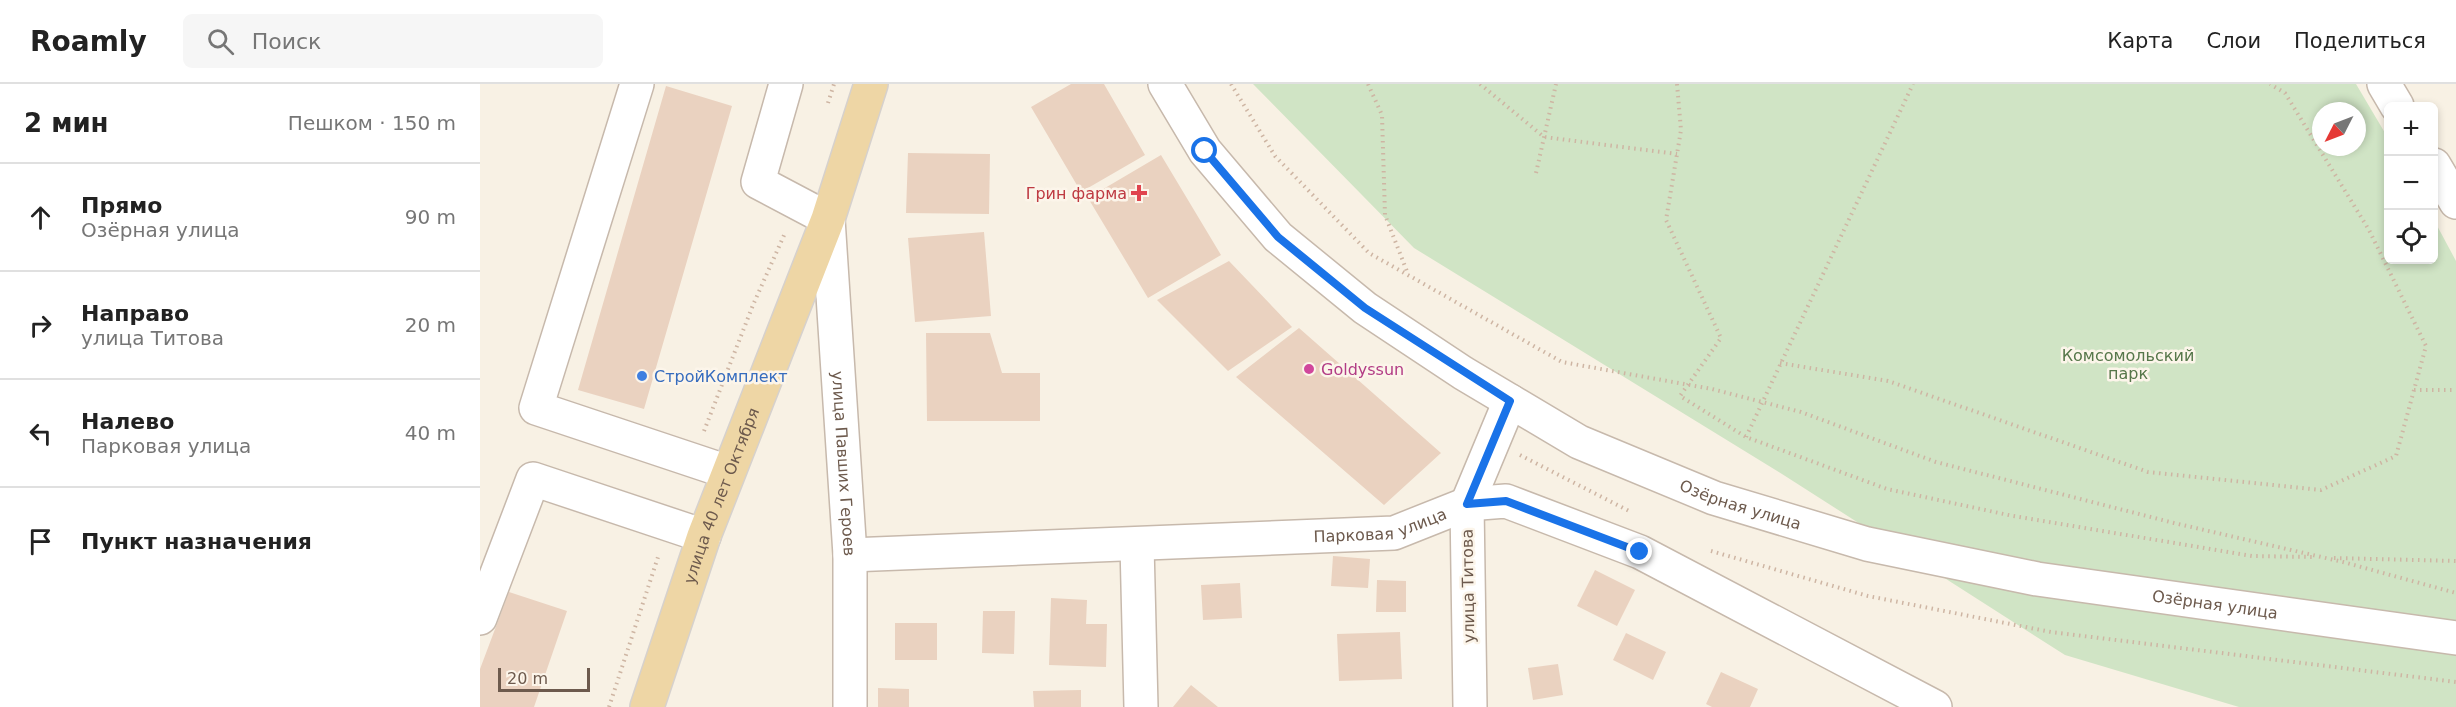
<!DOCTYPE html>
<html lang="ru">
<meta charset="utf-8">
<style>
body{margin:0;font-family:"DejaVu Sans",sans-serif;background:#f6f6f6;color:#222}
.controls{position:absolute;right:18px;top:18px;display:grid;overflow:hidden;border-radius:9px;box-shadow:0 3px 9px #0003}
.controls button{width:54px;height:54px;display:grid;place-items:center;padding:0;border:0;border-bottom:2px solid #e0e0e0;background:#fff;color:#222;font:30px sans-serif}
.compass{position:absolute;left:1832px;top:18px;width:54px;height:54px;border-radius:50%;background:#fff;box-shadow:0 3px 9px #0003;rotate:228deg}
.scale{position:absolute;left:18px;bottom:15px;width:92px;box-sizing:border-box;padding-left:6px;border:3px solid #6d5a4d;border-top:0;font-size:16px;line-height:21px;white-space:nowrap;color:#6d5a4d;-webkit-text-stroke:4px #fcf5ea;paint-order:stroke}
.stop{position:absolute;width:18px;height:18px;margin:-14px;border:4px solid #1a73e8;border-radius:50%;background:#fff}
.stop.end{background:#1a73e8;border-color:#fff;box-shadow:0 2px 6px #0008}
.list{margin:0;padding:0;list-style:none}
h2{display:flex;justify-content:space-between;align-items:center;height:78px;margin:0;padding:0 24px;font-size:26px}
h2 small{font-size:20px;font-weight:400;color:#767676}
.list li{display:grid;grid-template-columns:39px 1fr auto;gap:18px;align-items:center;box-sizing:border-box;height:108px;padding:0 24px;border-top:2px solid #e0e0e0}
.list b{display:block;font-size:22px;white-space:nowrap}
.list p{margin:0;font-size:20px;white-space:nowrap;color:#767676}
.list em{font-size:20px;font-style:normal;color:#767676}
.icon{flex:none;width:33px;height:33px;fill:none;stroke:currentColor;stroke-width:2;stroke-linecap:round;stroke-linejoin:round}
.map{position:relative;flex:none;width:1976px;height:623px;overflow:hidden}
header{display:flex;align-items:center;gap:36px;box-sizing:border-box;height:84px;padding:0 30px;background:#fff;border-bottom:2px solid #e0e0e0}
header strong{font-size:28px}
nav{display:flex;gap:33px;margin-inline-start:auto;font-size:21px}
.search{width:420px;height:54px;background:#f6f6f6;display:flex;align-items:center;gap:15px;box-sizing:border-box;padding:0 21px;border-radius:9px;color:#767676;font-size:22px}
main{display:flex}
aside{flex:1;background:#fff}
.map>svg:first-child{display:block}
</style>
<header>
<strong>Roamly</strong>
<div class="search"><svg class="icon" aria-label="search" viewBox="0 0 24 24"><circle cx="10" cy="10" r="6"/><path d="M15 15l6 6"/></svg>Поиск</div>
<nav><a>Карта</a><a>Слои</a><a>Поделиться</a></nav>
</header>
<main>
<aside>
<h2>2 мин<small>Пешком · 150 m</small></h2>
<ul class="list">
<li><svg class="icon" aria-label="ahead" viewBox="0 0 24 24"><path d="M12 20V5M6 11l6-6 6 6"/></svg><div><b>Прямо</b><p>Озёрная улица</p></div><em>90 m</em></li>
<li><svg class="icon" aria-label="right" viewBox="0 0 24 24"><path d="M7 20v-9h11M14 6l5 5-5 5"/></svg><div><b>Направо</b><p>улица Титова</p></div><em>20 m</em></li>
<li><svg class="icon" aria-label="left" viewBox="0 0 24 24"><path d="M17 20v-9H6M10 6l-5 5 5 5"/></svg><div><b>Налево</b><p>Парковая улица</p></div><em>40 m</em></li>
<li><svg class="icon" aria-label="arrive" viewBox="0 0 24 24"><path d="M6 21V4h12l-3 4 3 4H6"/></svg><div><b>Пункт назначения</b></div></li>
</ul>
</aside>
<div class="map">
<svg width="1976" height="623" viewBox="0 0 1976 623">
<rect width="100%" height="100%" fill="#f8f1e4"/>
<path fill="#d0e4c5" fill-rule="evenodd" d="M773 0H1876L1908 54V176H1954V136L1976 177V623H1759L1585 571 1302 390 934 164ZM1841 27H1877V63H1841Z"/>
<path fill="#ead2c0" d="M591 0H624L665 71 601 108 551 23Z
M186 2 252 22 164 325 98 306Z
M428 69 510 70 509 130 426 129Z
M681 71 741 171 668 214 608 114Z
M504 148 511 232 435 238 428 154Z
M749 177 812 243 748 287 677 216Z
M819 244 961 369 904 421 756 293Z
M446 249H510L522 289H560V337H447Z
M853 472 890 475 888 504 851 502Z
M1115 486 1155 506 1137 542 1097 522Z
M897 496 926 497V528H896Z
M760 499 762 534 723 536 721 501Z
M29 508 87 527 54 623H0V585Z
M571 514 607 516 606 540H627L626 583 569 581Z
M503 527H535L534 570 502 569Z
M415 539H457V576H415Z
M920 548 922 595 859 597 857 550Z
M1146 549 1186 568 1173 596 1133 576Z
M1078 580 1083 611 1053 616 1048 584Z
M1241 588 1278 605 1270 623H1232L1226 620Z
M711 601 738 623H693Z
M398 604 429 605V623H398Z
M601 606V623H554L553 607Z"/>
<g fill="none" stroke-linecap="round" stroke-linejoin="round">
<g stroke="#c7b9ac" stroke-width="36">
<g id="minor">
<path d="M157 0 56 324 248 388"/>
<path id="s1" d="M306 0 278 98 348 135 370 471V623"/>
<path id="s2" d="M685 0 725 67 798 153 885 224 983 289 1099 358 1234 414 1387 460 1557 495 1976 554"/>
<path d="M1904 0 1917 22"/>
<path d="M1954 81 1976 118"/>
<path d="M657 461 661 623"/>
<path id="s3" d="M370 471 914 449 987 420 1026 417 1160 468 1455 623"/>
<path d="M0 534 53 395 224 452"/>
<path d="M990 623 987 420 1030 317"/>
</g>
</g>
<g stroke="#d6d1cd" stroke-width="36">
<g id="major">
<path id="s4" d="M167 623 224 452 348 135 391 0"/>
</g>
</g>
<path stroke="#ceb5a3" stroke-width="4" stroke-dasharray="1.5 4.5" stroke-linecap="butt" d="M751 0 795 72 889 169 1082 278 1232 305 1321 328 1456 378 1694 439 1863 478 1976 509
M888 0 902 31 905 131 928 190
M1000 0 1064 53 1197 70
M1197 0 1201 46 1186 136 1241 254 1200 312 1266 353 1407 405 1533 432 1772 472 1835 473
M348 19 354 0
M1056 89 1076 0
M1300 279 1408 297 1668 388 1841 406 1916 372 1946 262 1889 146 1805 9 1790 0
M1934 306H1976
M224 347 273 221 305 149
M1266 353 1433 0
M1040 371 1149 427
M1231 467 1388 512 1571 548 1976 598
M1854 474 1976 477
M129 623 179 470"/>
<use href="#minor" stroke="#fff" stroke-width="33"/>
<use href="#major" stroke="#eed6a5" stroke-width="33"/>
</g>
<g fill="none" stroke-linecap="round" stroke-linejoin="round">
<path stroke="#1a73e8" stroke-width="8" d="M725 67 798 153 885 224 1030 317 987 420 1026 417 1160 468"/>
</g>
<path fill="#e0444e" stroke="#fcf5ea" stroke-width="2" d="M656 100h6v6h6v6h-6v6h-6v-6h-6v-6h6z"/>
<circle fill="#d1479c" stroke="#fcf5ea" stroke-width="2" cx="829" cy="285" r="6"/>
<circle fill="#3f7fe0" stroke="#fcf5ea" stroke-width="2" cx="162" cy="292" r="6"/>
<g text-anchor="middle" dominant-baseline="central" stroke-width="5" stroke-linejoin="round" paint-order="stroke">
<g font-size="16" fill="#be3a42" stroke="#fcf5ea" text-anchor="end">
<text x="647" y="109">Грин фарма</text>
</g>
<g font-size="16" fill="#56774a" stroke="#fcf5ea">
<text x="1648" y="271">Комсомольский<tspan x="1648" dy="18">парк</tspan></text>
</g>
<g font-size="16" fill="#b23c85" stroke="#fcf5ea" text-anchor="start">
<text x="841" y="285">Goldyssun</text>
</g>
<g font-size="16" fill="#366cbe" stroke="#fcf5ea" text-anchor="start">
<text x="174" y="292">СтройКомплект</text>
</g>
<g font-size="16" fill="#6d5a4d" stroke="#fcf5ea">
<text stroke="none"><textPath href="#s1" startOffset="426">улица Павших Героев</textPath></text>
<text stroke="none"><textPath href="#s4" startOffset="224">улица 40 лет Октября</textPath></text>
<text stroke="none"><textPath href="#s2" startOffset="729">Озёрная улица</textPath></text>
<text stroke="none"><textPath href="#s3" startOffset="532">Парковая улица</textPath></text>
<text transform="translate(988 502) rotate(-91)">улица Титова</text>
<text stroke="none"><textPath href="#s2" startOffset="1215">Озёрная улица</textPath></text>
</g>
</g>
</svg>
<div class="controls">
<button>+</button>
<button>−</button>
<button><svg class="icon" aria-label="locate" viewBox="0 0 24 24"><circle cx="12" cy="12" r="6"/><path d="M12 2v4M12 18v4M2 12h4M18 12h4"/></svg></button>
</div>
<svg class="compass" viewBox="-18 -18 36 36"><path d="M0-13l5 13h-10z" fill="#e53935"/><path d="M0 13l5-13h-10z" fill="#767676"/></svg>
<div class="scale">20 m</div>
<div class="stop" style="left:725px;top:67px"></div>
<div class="stop end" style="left:1160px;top:468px"></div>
</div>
</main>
